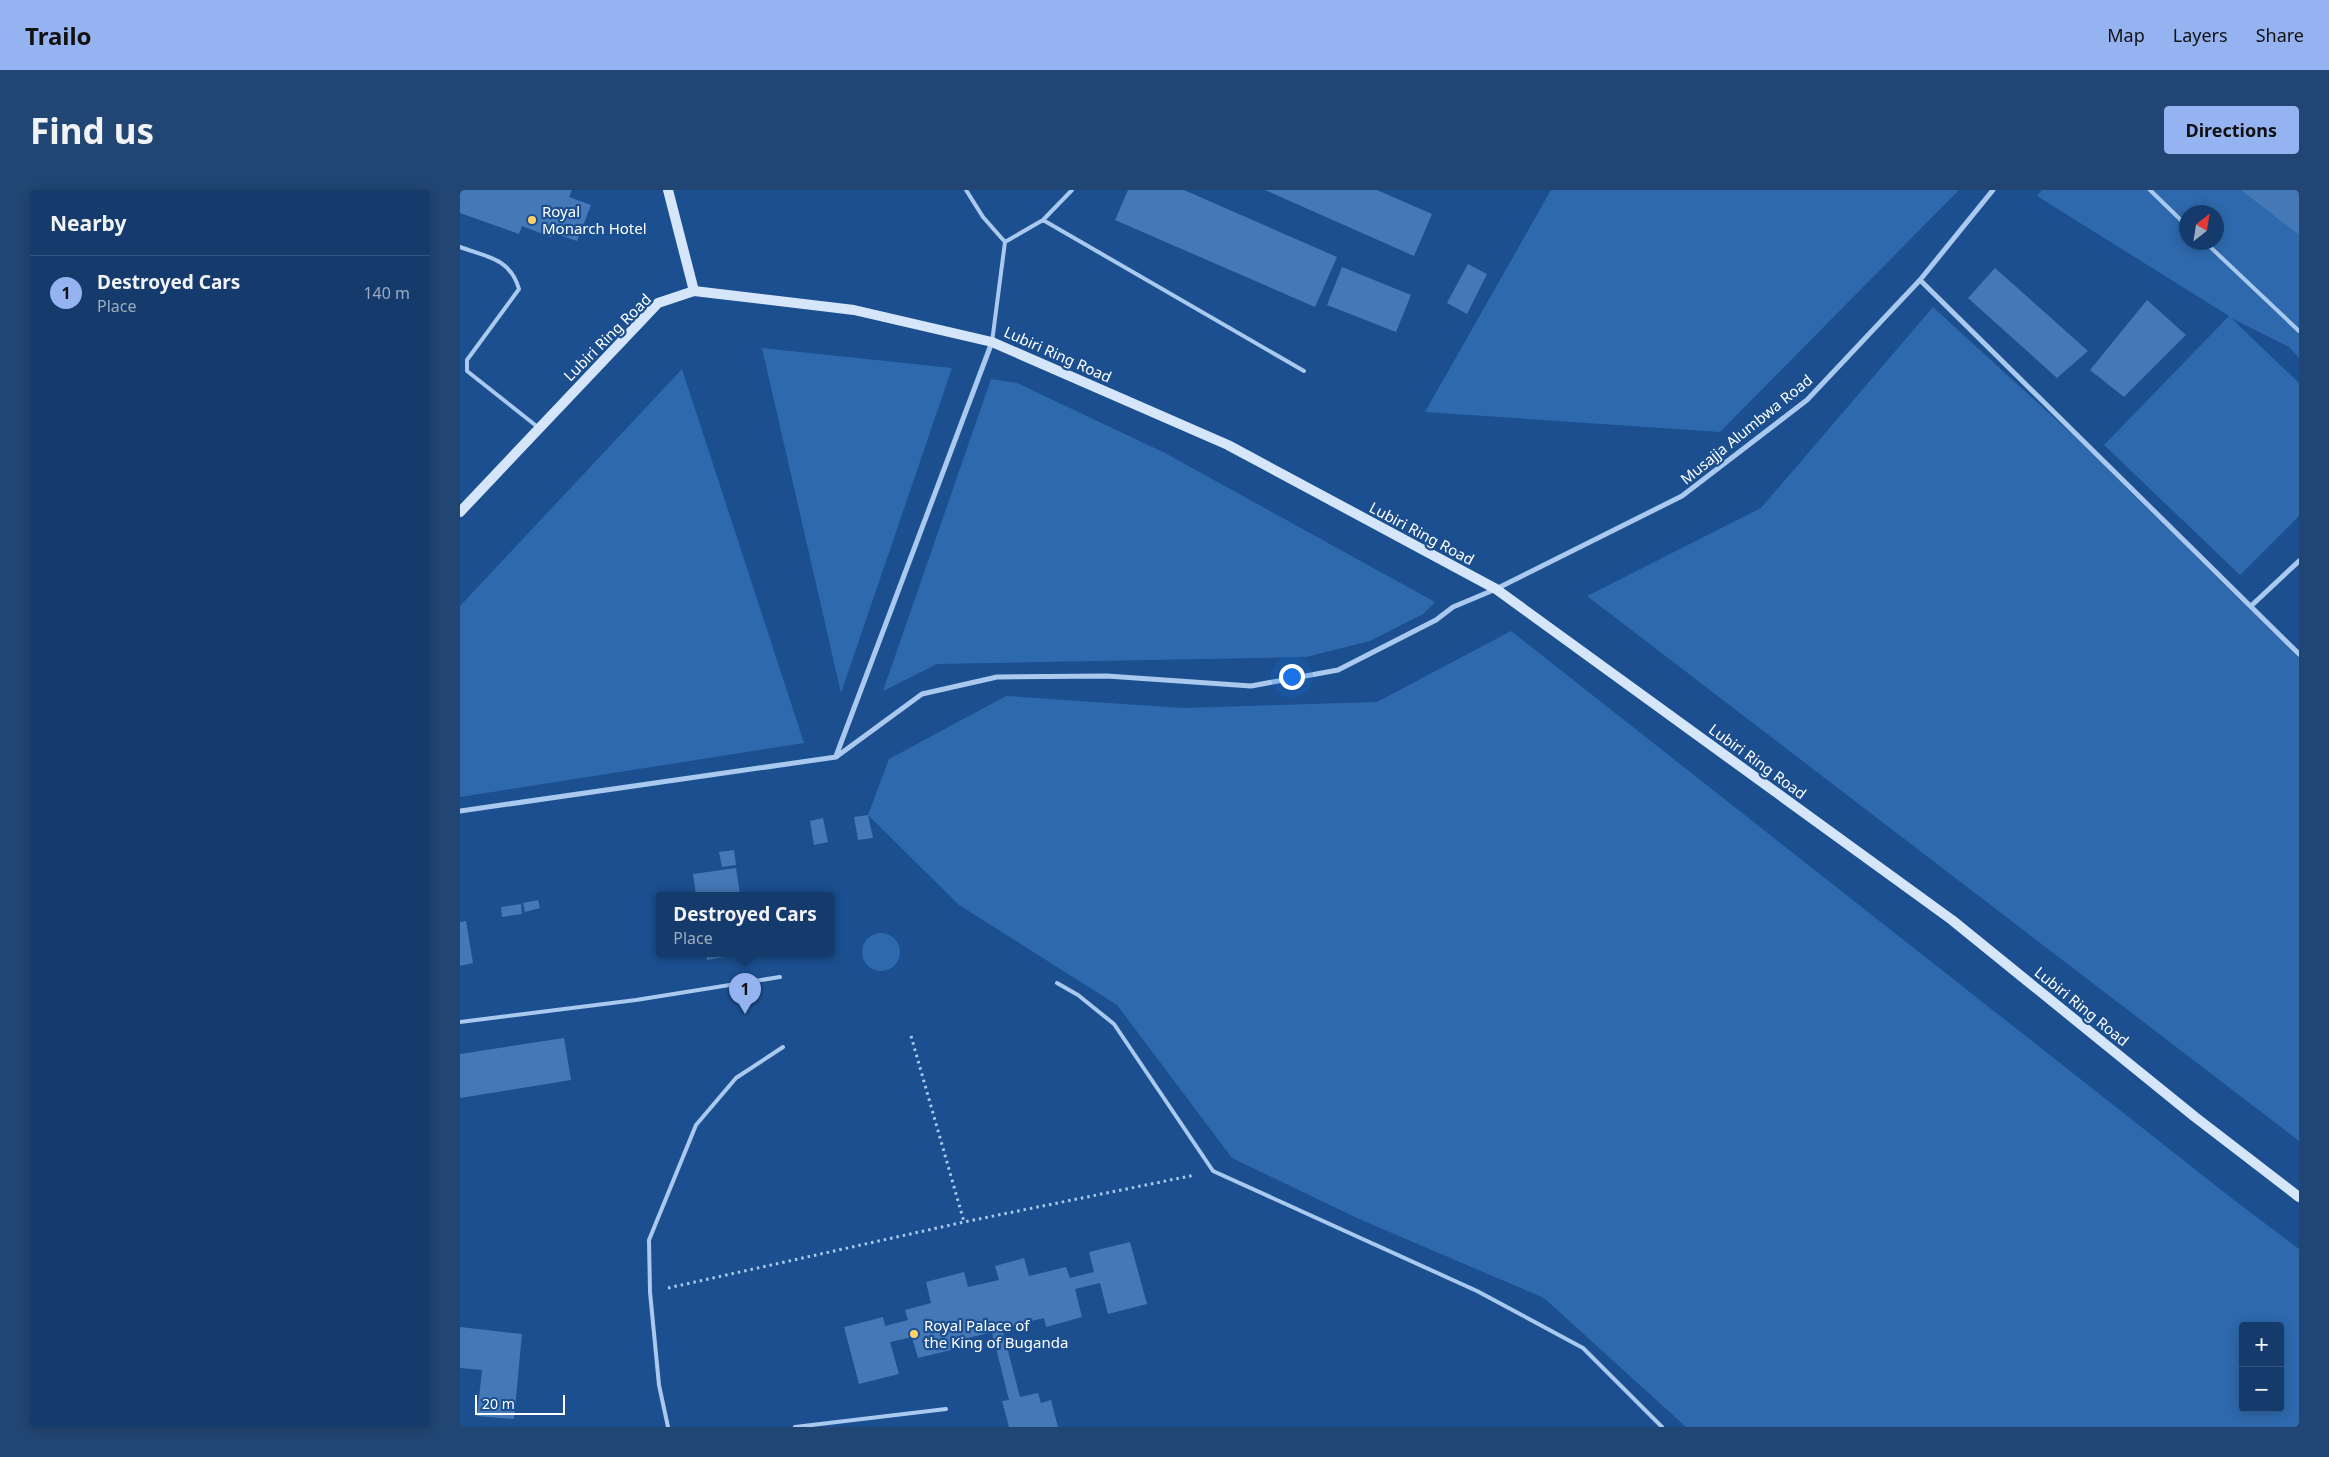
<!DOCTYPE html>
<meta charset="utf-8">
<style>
body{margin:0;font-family:"Noto Sans",sans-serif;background:#214673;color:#f1f3f6}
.controls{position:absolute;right:15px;bottom:15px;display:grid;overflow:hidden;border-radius:5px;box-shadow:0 2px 12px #0003}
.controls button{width:45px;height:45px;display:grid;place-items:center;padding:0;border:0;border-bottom:1px solid #33557e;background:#143b6b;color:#f1f3f6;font:25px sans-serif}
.compass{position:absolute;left:1719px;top:15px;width:45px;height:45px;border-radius:50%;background:#143b6b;box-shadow:0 2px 12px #0003;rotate:30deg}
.scale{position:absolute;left:15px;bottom:12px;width:90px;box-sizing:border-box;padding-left:5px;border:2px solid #fff;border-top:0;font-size:14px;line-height:18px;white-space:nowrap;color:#fff;-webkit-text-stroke:4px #1b4f8f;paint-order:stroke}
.you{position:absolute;left:831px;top:486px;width:18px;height:18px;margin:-12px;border:4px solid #fff;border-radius:50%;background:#1a73e8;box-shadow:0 0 0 8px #1a73e833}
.badge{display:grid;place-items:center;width:32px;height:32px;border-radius:50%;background:#95b2f1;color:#111;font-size:16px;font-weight:700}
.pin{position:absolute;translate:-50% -41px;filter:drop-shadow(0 1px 2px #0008)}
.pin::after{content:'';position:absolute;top:26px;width:18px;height:15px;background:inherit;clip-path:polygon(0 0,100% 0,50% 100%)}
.popup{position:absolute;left:196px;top:702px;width:178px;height:65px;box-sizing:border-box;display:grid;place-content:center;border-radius:5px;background:#143b6b;filter:drop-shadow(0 1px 4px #0005);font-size:16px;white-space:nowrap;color:#9dadc1}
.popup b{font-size:19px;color:#f1f3f6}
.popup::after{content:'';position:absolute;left:50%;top:100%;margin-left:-10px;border:10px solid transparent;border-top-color:#143b6b}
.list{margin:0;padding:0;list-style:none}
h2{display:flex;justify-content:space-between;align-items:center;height:65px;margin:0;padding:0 20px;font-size:21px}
h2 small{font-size:16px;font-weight:400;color:#9dadc1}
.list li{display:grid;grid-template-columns:32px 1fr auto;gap:15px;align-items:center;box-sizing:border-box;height:75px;padding:0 20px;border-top:1px solid #33557e}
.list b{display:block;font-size:19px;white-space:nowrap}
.list p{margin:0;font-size:16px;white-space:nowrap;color:#9dadc1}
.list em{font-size:16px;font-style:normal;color:#9dadc1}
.map{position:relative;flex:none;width:1839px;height:1237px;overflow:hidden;border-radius:5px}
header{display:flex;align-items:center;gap:30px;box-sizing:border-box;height:70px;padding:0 25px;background:#95b2f1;color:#111}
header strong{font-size:24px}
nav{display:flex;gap:28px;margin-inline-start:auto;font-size:18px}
.intro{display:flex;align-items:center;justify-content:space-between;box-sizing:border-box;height:120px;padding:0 30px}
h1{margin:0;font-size:35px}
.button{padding:12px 22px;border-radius:5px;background:#95b2f1;color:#111;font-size:18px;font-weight:700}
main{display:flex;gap:30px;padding:0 30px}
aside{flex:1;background:#143b6b;border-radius:5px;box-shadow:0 2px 12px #0003}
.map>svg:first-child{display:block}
</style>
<header>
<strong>Trailo</strong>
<nav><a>Map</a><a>Layers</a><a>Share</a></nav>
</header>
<div class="intro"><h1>Find us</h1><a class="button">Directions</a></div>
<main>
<aside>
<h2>Nearby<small></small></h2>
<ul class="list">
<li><span class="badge">1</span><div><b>Destroyed Cars</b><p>Place</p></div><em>140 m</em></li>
</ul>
</aside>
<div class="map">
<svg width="1839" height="1237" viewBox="0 0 1839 1237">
<rect width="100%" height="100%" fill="#1b4f8f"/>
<path fill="#2e69ad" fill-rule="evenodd" d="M1091 0H1499L1260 242 965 222Z
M1582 0H1839V168L1829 157 1771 128 1839 193V326L1780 385 1644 255 1769 126 1577 6ZM1726 22H1756V52H1726Z
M1473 117 1614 246 1839 468V951L1127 406 1301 318Z
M302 158 492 178 381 503Z
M222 179 344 553 0 607V416Z
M531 189 557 193 705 263 975 412 963 424 910 451 846 467 477 474 423 501Z
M1051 441 1774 1010 1839 1059V1237H1226L1084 1108 899 1029 772 968 657 815 499 715 408 625 429 569 546 506 723 518 917 512ZM1783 1136H1820V1218H1783Z
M402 762a19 19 0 1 1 38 0a19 19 0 1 1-38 0Z"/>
<path fill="#4478b7" d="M0 0H112L109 7 131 15 117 51 93 43 91 47 62 36 59 44 0 23Z
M668 0H724L877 67 855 117 655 30Z
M805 0H917L972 24 954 66Z
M1781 0H1839V45Z
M1008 74 1027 84 1007 124 987 113Z
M882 77 951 105 936 142 867 115Z
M1535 78 1628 161 1597 188 1508 108Z
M1687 110 1726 145 1664 207 1630 180Z
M408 625 413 648 398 650 394 627Z
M363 628 368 652 354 655 350 631Z
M274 660 276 675 262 677 259 662Z
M276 678 280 705H236L233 684Z
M78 710 80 718 65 722 63 713Z
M61 714 62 724 42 727 41 717Z
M6 731 13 773 0 776V732Z
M246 763H283V764L247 770Z
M104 848 111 890 0 908V864Z
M670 1052 687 1114 648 1124 640 1093 615 1099 622 1127 586 1137 584 1128 542 1138 560 1207 578 1203 581 1213 591 1210 598 1237H549L542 1211 549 1210 532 1142 493 1152 495 1159 458 1168 452 1147 430 1152 439 1184 399 1194 384 1137 423 1127 425 1136 448 1130 445 1120 471 1113 466 1092 504 1082 508 1097 539 1090 535 1076 564 1068 569 1086 606 1077 610 1088 634 1082 629 1062Z
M0 1137 62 1144 54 1229 17 1226 22 1180 0 1178Z"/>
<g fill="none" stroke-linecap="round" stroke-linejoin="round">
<path stroke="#a9c9ee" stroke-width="3" stroke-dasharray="2.5 4" stroke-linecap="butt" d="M451 846 504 1032
M208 1098 504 1032 735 985"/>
<path stroke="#a9c9ee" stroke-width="4" d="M506 0 523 27 545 52 532 152
M1690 0 1726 35
M583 30 844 181
M545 52 583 30 612 0
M1745 52 1839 141
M0 57C27 67 50 68 59 99L7 170V181L79 238
M597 793 618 805 654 834 753 981 1017 1101 1123 1158 1202 1237
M0 832 176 810 320 787
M208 1237 199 1195 190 1102 189 1050 236 935 276 888 323 857
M335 1237 486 1219"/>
<path stroke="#a9c9ee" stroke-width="5" d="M1460 90 1839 464
M1791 416 1839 371
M376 566 532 152
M0 621 376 567 462 504 537 487 647 486 791 496 878 480 976 430 993 417 1036 399 1222 306 1347 210 1460 90 1533 0"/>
<path stroke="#d6e6fa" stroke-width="10" d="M208 0 234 101
M0 322 198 113 234 101 394 120 532 152 768 255 1036 399 1492 730 1735 927 1839 1007"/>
</g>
<g fill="#ffd166" stroke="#1b4f8f" stroke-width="2">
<circle cx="72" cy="30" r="5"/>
<circle cx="454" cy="1144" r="5"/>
</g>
<g text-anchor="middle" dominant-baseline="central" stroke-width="4.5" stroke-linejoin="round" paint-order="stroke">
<g font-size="15" fill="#fff" stroke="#1b4f8f" text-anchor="start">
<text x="82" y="21">Royal<tspan x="82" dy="17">Monarch Hotel</tspan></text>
<text x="464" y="1135">Royal Palace of<tspan x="464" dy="17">the King of Buganda</tspan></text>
</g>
<g font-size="15" fill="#fff" stroke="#1b4f8f">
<text transform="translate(147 147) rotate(-45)">Lubiri Ring Road</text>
<text transform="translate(598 164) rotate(24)">Lubiri Ring Road</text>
<text transform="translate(1286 239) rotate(-39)">Musajja Alumbwa Road</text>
<text transform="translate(962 343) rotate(28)">Lubiri Ring Road</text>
<text transform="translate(1298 571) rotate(36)">Lubiri Ring Road</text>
<text transform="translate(1622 816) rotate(39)">Lubiri Ring Road</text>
</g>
</g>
</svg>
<div class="controls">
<button>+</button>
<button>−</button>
</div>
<svg class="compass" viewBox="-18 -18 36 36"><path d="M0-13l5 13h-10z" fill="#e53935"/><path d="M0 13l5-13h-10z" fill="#9dadc1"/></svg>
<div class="scale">20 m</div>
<div class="you"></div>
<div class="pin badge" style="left:285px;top:824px">1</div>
<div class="popup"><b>Destroyed Cars</b>Place</div>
</div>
</main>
